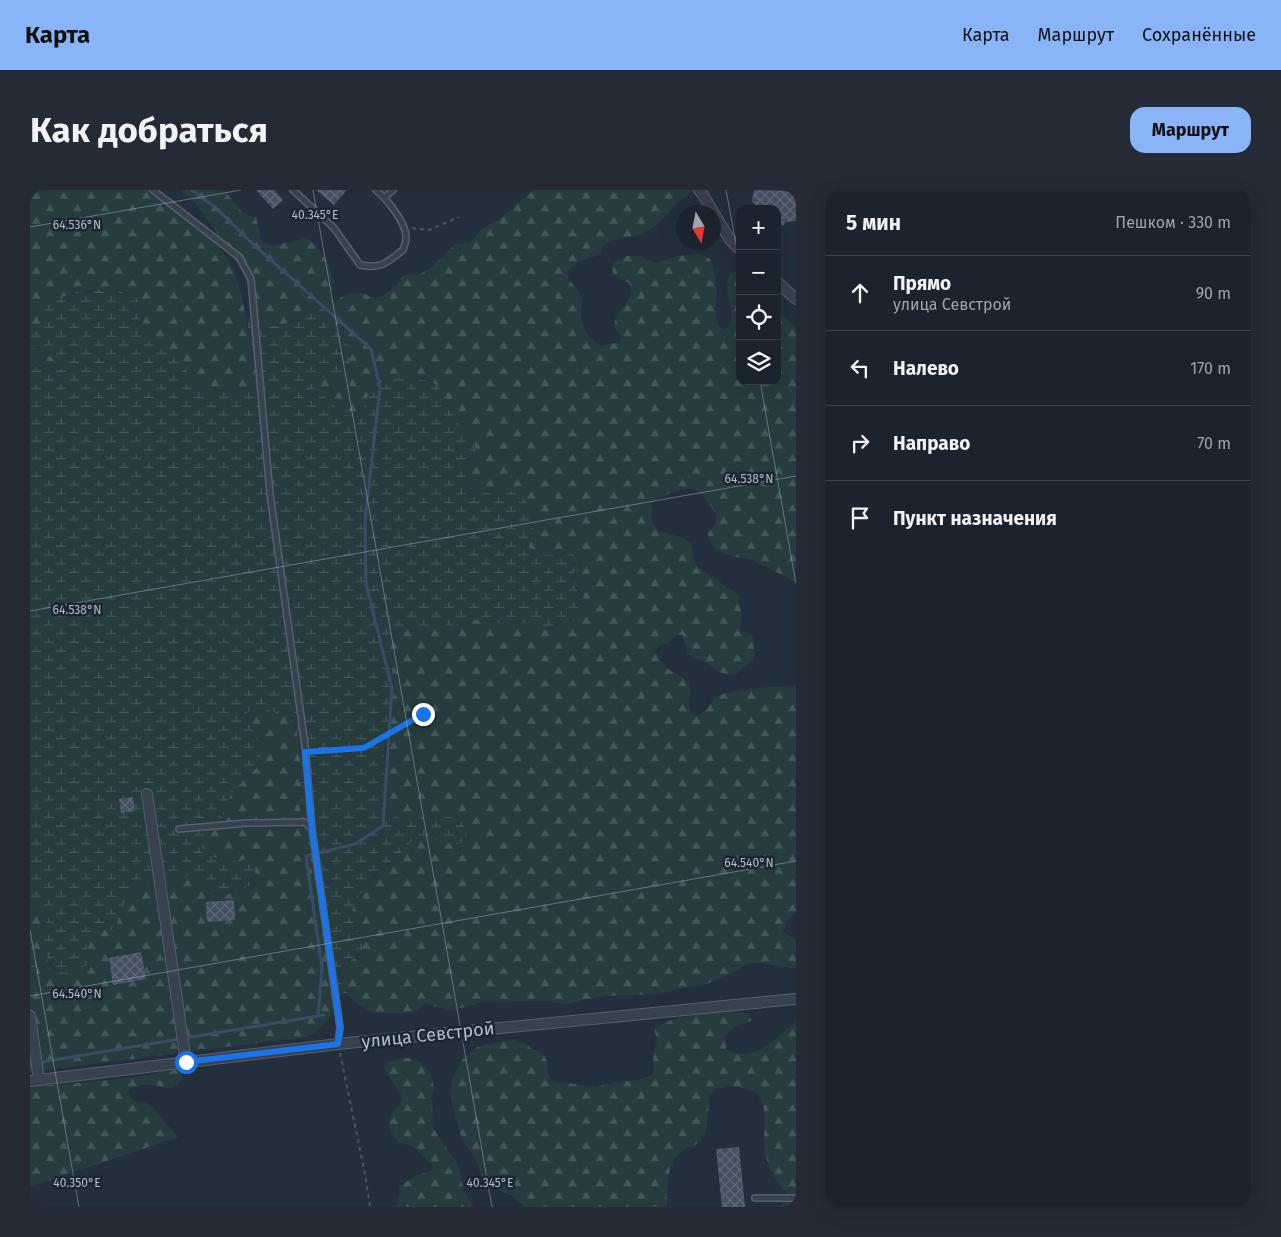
<!DOCTYPE html>
<html lang="ru">
<meta charset="utf-8">
<style>
body{margin:0;font-family:"Fira Sans",sans-serif;background:#242b36;color:#f1f3f6}
.controls{position:absolute;right:15px;top:15px;display:grid;overflow:hidden;border-radius:10px;box-shadow:0 5px 20px #0002}
.controls button{width:45px;height:45px;display:grid;place-items:center;padding:0;border:0;border-bottom:1px solid #39404a;background:#1b232e;color:#f1f3f6;font:25px sans-serif}
.compass{position:absolute;left:646px;top:15px;width:45px;height:45px;border-radius:50%;background:#1b232e;box-shadow:0 5px 20px #0002;rotate:170deg}
.stop{position:absolute;width:15px;height:15px;margin:-11px;border:4px solid #1a73e8;border-radius:50%;background:#fff}
.stop.end{background:#1a73e8;border-color:#fff;box-shadow:0 1px 5px #0008}
.list{margin:0;padding:0;list-style:none}
h2{display:flex;justify-content:space-between;align-items:center;height:65px;margin:0;padding:0 20px;font-size:21px}
h2 small{font-size:16px;font-weight:400;color:#a0a4aa}
.list li{display:grid;grid-template-columns:32px 1fr auto;gap:15px;align-items:center;box-sizing:border-box;height:75px;padding:0 20px;border-top:1px solid #39404a}
.list b{display:block;font-size:19px;white-space:nowrap}
.list p{margin:0;font-size:16px;white-space:nowrap;color:#a0a4aa}
.list em{font-size:16px;font-style:normal;color:#a0a4aa}
.icon{flex:none;width:28px;height:28px;fill:none;stroke:currentColor;stroke-width:2;stroke-linecap:round;stroke-linejoin:round}
.map{position:relative;flex:none;width:766px;height:1017px;overflow:hidden;border-radius:15px}
header{display:flex;align-items:center;gap:30px;box-sizing:border-box;height:70px;padding:0 25px;background:#8ab4f8;color:#111}
header strong{font-size:24px}
nav{display:flex;gap:28px;margin-inline-start:auto;font-size:18px}
.intro{display:flex;align-items:center;justify-content:space-between;box-sizing:border-box;height:120px;padding:0 30px}
h1{margin:0;font-size:35px}
.button{padding:12px 22px;border-radius:15px;background:#8ab4f8;color:#111;font-size:18px;font-weight:700}
main{display:flex;gap:30px;padding:0 30px}
aside{flex:1;background:#1b232e;border-radius:15px;box-shadow:0 5px 20px #0002}
.map>svg:first-child{display:block}
</style>
<header>
<strong>Карта</strong>
<nav><a>Карта</a><a>Маршрут</a><a>Сохранённые</a></nav>
</header>
<div class="intro"><h1>Как добраться</h1><a class="button">Маршрут</a></div>
<main>
<div class="map">
<svg width="766" height="1017" viewBox="0 0 766 1017">
<defs>
<pattern id="forest-firs" width="22" height="20" patternUnits="userSpaceOnUse" patternTransform="scale(1.25)"><rect width="22" height="20" fill="#263c3f"/><path d="M5 1l3.5 6h-7zM16 11l3.5 6h-7z" fill="#435659"/></pattern>
<pattern id="wetland-marsh" width="20" height="14" patternUnits="userSpaceOnUse" patternTransform="scale(1.25)"><rect width="20" height="14" fill="#263c3f"/><path d="M1 5h8M5 5V1M11 12h8M15 12V8" fill="none" stroke="#435659"/></pattern>
<pattern id="building-cross-hatch" width="8" height="8" patternUnits="userSpaceOnUse" patternTransform="scale(1.25)"><rect width="8" height="8" fill="#455162"/><path d="M0 0l8 8M0 8l8-8" fill="none" stroke="#5d6877"/></pattern>
</defs>
<rect width="100%" height="100%" fill="#242f3e"/>
<path fill="url(#forest-firs)" d="M0 0H123L180 46 196 66 204 82 212 106 225 180 226 187 222 197C215 202 175 201 166 198 160 191 159 186 155 177 149 165 125 155 113 148 111 143 109 137 109 132 110 126 115 120 110 114 96 95 61 98 42 105 38 106 34 105 31 108 24 112 19 119 14 124L15 130 7 138 0 141Z
M150 0H192C205 8 208 26 226 27L232 52 242 56 276 48C289 52 307 86 303 99 301 105 263 131 257 133 250 136 242 137 235 136 214 130 222 104 216 89 212 80 206 71 200 63 189 46 178 28 165 13 160 8 155 5 150 0Z
M503 0H662C659 7 650 9 645 15 633 29 625 40 606 45 594 49 583 49 573 55L572 61 569 65 549 71 537 82C538 93 547 96 551 105 554 111 551 117 551 124 551 137 560 150 571 156L590 152C592 145 591 143 585 139 582 117 608 114 599 93 588 89 581 86 582 73L597 66H610L622 72H629L647 66 666 64 679 68 682 73 686 92 687 106 685 117 688 136 694 140C713 126 688 106 701 83L710 82V191H747V116L752 125 766 138V392L720 369 705 367 687 361 679 349 678 343C681 339 686 335 686 330 687 321 670 299 660 298 649 298 630 307 621 314 622 320 621 329 623 334 628 346 649 343 658 351 665 357 661 365 665 372 670 381 679 384 687 389 691 391 689 391 692 394 697 399 704 401 709 404 709 419 714 425 710 440L722 445 725 465 723 470 706 484 701 485 689 482 676 473 662 467 658 463 652 445H647L638 453 628 456 625 461C628 466 632 473 636 477 643 484 656 486 660 497 662 504 657 512 661 523L667 526 678 518 684 508 695 503 736 497 766 496V721L757 731 753 742 766 750V778L750 777 734 773H723L718 774 707 781 672 796 657 797 630 804 574 806 536 814 516 811 453 812 436 817 420 820 395 814 387 821 382 823H345L336 820 324 811 317 803 313 791 314 775 329 765 331 745 325 736 322 720 326 709 338 696 343 687 370 664 382 651 401 648 435 649 434 632C418 623 408 632 393 630 383 628 371 630 362 625 355 621 352 610 352 601 351 595 355 589 355 582 355 556 359 531 363 506L367 501 359 470 352 455C355 445 364 441 374 436 395 440 390 448 410 432L422 438 452 428 471 434 492 433 517 439 540 434 555 412 543 390 546 380 529 365 507 363 499 358 497 352C498 348 501 345 503 341 509 320 496 312 481 302 465 304 449 305 437 293L435 274 443 265V249L426 231 410 198 401 191 392 188 366 189 351 193 336 210 333 221 322 225H312L300 210 286 202 285 191 290 188 316 184 319 179V174L306 142 296 137C291 120 309 103 327 103 336 102 344 111 353 106 357 103 364 97 368 93 369 91 370 89 372 87 378 82 384 86 390 84 397 82 419 61 425 54L438 53 443 50 450 40 470 29Z
M0 157C11 161 29 168 33 179 21 183 12 175 0 176Z
M237 519 259 529 263 533 267 542 272 583 270 604 271 632 277 651 283 687 290 713 306 815C300 829 291 841 276 847L0 882V795L7 781V774L5 761 0 749V717L6 716 15 721C20 740 5 773 31 782 37 784 45 779 50 778L59 746 64 738H78L85 742C91 713 101 697 129 689 140 686 153 684 164 688 171 690 173 697 179 701 193 710 214 700 226 691L224 673 221 668C201 675 193 670 173 663 169 646 186 641 192 628 196 620 197 610 202 603 211 589 231 581 231 563 231 549 222 539 216 527L218 522Z
M699 821 721 824V831L704 837 695 845 696 859C721 876 748 846 766 832V1017H749L755 1011 756 1002C741 986 733 968 734 945 735 928 737 916 725 901L703 896 686 899 680 904 676 942 666 955C636 961 637 993 637 1017H495L481 1005 460 997 452 990 448 974 439 959 432 950 424 921 420 899 423 887 432 870 447 857 482 849 496 853 501 858 514 865 517 871 518 885 522 891 566 897 587 892 609 890 622 885 624 879 623 867 627 850 624 839C645 824 674 825 699 821Z
M371 868H379L392 873 401 883 404 898 402 911 403 938 427 973 434 1001 444 1017H364L367 1014 370 996 387 985 401 981 403 976 384 957 368 952C353 932 358 929 372 911L371 905 353 876 358 872Z
M144 880 151 881 152 888C141 905 135 896 121 895 113 894 104 896 98 900 100 916 108 909 118 914 125 918 141 940 148 947L0 997V897C49 893 97 889 144 880Z"/>
<path fill="url(#wetland-marsh)" d="M79 97 107 108 111 115 112 121 109 132 113 148C125 155 149 164 155 177 159 186 160 191 166 198 175 201 215 202 222 197L226 187 217 129 223 127 233 135 247 136 259 133 300 105 305 113C296 120 293 127 296 137 302 140 309 143 314 148 321 156 321 176 316 184L290 188 285 191 286 202 300 210 312 225H323L333 221C334 218 334 213 336 210 337 205 347 195 351 193 365 185 399 186 410 198 419 208 420 222 428 232 435 242 445 247 446 260L435 274 437 293C454 310 467 299 486 302 499 312 507 325 503 341 501 345 498 348 497 352L499 358C509 367 527 365 540 363 555 377 540 379 544 392 547 405 557 409 555 423L540 434 516 439 492 433 471 434 452 428 422 438 410 432C390 448 395 440 374 436 364 441 355 445 352 456L359 470 367 501 363 506 354 564 355 583 352 602 355 618 361 625 370 628 380 627 397 630 415 627 431 628 434 632 435 648 431 653 425 655 401 648 382 651 370 664 343 686 338 696 326 709 322 720 325 736 333 750V760L314 775 313 791 317 803 305 807 290 713 283 687 277 651 272 637 270 609 272 583 270 556 266 537 259 529 237 519 218 522 216 527C222 539 231 549 231 563 231 581 211 590 202 603 197 610 196 620 192 628 186 641 169 646 173 663 193 670 201 675 221 668L224 673 226 691C214 700 194 709 180 701 173 697 170 690 162 688 149 685 139 687 128 690 101 696 90 716 85 742L78 738 64 739C55 751 56 761 58 775 52 777 38 784 32 782 21 778 13 764 14 753 15 742 18 733 15 721L6 716 0 717V176C12 175 21 183 33 179 28 168 11 161 0 157V141C17 133 12 133 15 118L27 108 42 105 46 102H58Z
M0 749 5 761 7 774V781L0 795V820Z"/>
<g fill="none" stroke-linecap="round" stroke-linejoin="round">
<path stroke="#394c67" stroke-width="3" d="M162 0 186 18 223 54 341 159 350 198 335 330 336 394 362 498 353 636 325 654 276 666 292 778 288 826
M0 874 294 825"/>
</g>
<path fill="url(#building-cross-hatch)" d="M226 0H244L253 10 243 19Z
M286 0H317L304 15Z
M724 0 766 1V31L756 32 753 36 747 32V19H731L722 12Z
M103 607 105 621 91 623 89 609Z
M204 710 205 730 177 732 176 712Z
M111 762 116 789 83 795 79 768Z
M709 957 715 1017H692L686 959Z"/>
<g fill="none" stroke-linecap="round" stroke-linejoin="round">
<g stroke="#565f6c" stroke-width="8">
<path id="lane" d="M123 0 209 67 221 89 240 304 275 555 282 639 310 837 308 854
M263 0 304 38 330 75C352 79 356 73 373 60 374 57 376 52 376 48 377 34 357 9 346 0
M355 7 363 0
M149 639 217 633 275 632 282 639
M725 1008H766"/>
</g>
<g stroke="#565f6c" stroke-width="12">
<path id="street" d="M669 0 673 5 700 50 710 59
M747 92 766 109
M117 604 156 872
M0 826 9 890
M0 891 308 854 766 809"/>
</g>
<path stroke="#44595c" stroke-width="2" stroke-dasharray="4 4" stroke-linecap="butt" d="M382 38 399 40 429 27
M285 562 333 558 393 524
M310 863 335 984 340 1017"/>
<use href="#lane" stroke="#38414e" stroke-width="5"/>
<use href="#street" stroke="#38414e" stroke-width="10"/>
</g>
<g fill="none" stroke-linecap="round" stroke-linejoin="round">
<path stroke="#1a73e8" stroke-width="6" d="M156 872 308 854 310 837 282 639 275 562 334 558 393 524"/>
</g>
<path fill="none" stroke="#b4bcc9" stroke-width="1" stroke-opacity="0.45" d="M283 0 462 1017M696 0 710 75M0 37 211 0M730 191 766 394M0 421 766 286M0 740 49 1017M0 806 766 671"/>
<g text-anchor="middle" dominant-baseline="central" stroke-width="5" stroke-linejoin="round" paint-order="stroke">
<g font-size="18" fill="#b4bcc9" stroke="#1d2633">
<text transform="translate(398 845) rotate(-6)">улица Севстрой</text>
</g>
</g>
<g font-size="12" text-anchor="middle" fill="#b4bcc9" stroke="#1d2633" stroke-width="5" stroke-linejoin="round" paint-order="stroke">
<text x="285" y="29">40.345°E</text>
<text x="47" y="39">64.536°N</text>
<text x="719" y="293">64.538°N</text>
<text x="47" y="424">64.538°N</text>
<text x="719" y="677">64.540°N</text>
<text x="47" y="808">64.540°N</text>
<text x="47" y="997">40.350°E</text>
<text x="460" y="997">40.345°E</text>
</g>
</svg>
<div class="controls">
<button>+</button>
<button>−</button>
<button><svg class="icon" aria-label="locate" viewBox="0 0 24 24"><circle cx="12" cy="12" r="6"/><path d="M12 2v4M12 18v4M2 12h4M18 12h4"/></svg></button>
<button><svg class="icon" aria-label="layers" viewBox="0 0 24 24"><path d="M12 4l9 5-9 5-9-5zM3 14l9 5 9-5"/></svg></button>
</div>
<svg class="compass" viewBox="-18 -18 36 36"><path d="M0-13l5 13h-10z" fill="#e53935"/><path d="M0 13l5-13h-10z" fill="#a0a4aa"/></svg>
<div class="stop" style="left:156px;top:872px"></div>
<div class="stop end" style="left:393px;top:524px"></div>
</div>
<aside>
<h2>5 мин<small>Пешком · 330 m</small></h2>
<ul class="list">
<li><svg class="icon" aria-label="ahead" viewBox="0 0 24 24"><path d="M12 20V5M6 11l6-6 6 6"/></svg><div><b>Прямо</b><p>улица Севстрой</p></div><em>90 m</em></li>
<li><svg class="icon" aria-label="left" viewBox="0 0 24 24"><path d="M17 20v-9H6M10 6l-5 5 5 5"/></svg><div><b>Налево</b></div><em>170 m</em></li>
<li><svg class="icon" aria-label="right" viewBox="0 0 24 24"><path d="M7 20v-9h11M14 6l5 5-5 5"/></svg><div><b>Направо</b></div><em>70 m</em></li>
<li><svg class="icon" aria-label="arrive" viewBox="0 0 24 24"><path d="M6 21V4h12l-3 4 3 4H6"/></svg><div><b>Пункт назначения</b></div></li>
</ul>
</aside>
</main>
